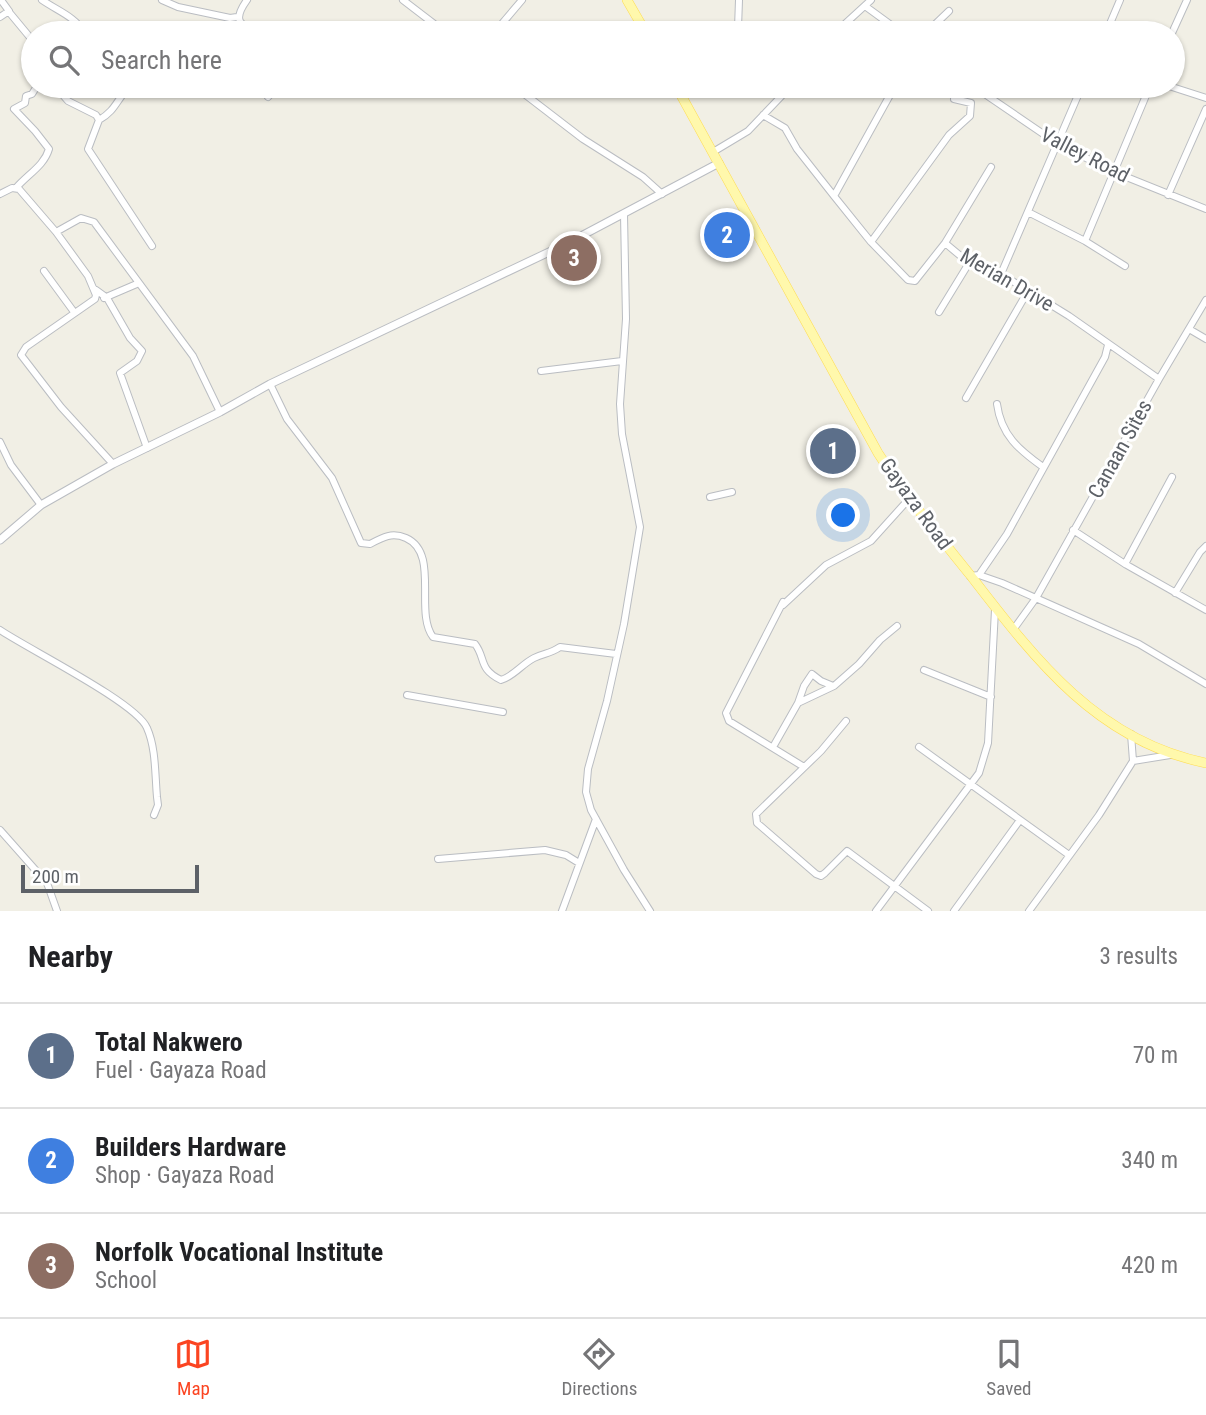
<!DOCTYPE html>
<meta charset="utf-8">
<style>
body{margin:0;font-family:"Roboto Condensed",sans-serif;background:#f6f6f6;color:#202124}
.scale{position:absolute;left:21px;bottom:18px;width:178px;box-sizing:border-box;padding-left:7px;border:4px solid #5d6167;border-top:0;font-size:19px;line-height:24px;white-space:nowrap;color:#5d6167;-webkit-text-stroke:5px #fff;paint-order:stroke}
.you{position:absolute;left:844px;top:516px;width:24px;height:24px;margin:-18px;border:5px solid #fff;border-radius:50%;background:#1a73e8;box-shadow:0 0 0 10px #1a73e833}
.badge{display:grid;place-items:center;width:46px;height:46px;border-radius:50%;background:#fb4421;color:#fff;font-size:23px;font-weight:700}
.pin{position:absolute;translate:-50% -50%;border:4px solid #fff;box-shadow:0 2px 7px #0006}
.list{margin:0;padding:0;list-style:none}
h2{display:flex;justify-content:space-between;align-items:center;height:91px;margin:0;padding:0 28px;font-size:30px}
h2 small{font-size:23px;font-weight:400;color:#757577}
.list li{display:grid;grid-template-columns:46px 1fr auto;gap:21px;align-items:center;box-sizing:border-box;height:105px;padding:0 28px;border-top:2px solid #e0e0e0}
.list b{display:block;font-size:26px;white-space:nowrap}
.list p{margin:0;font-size:23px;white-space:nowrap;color:#757577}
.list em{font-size:23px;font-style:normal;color:#757577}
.icon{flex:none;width:38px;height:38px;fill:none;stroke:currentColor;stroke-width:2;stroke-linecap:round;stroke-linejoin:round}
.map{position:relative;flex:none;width:1206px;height:911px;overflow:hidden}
.search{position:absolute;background:#fff;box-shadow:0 2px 5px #0004;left:21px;right:21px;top:21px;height:77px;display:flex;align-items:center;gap:18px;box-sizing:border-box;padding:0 24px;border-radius:38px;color:#757577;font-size:26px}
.sheet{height:406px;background:#fff}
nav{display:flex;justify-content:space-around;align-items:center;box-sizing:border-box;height:98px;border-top:2px solid #e0e0e0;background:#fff;font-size:19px;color:#757577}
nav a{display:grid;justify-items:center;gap:4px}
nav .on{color:#fb4421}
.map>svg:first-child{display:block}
</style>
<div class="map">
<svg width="1206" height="911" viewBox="0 0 1206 911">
<rect width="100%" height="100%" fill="#f1efe5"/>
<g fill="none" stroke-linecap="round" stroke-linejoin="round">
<g stroke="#babdc2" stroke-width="8">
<path id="minor" d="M42 0C58 11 74 16 85 33
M162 0 178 7 230 18 237 17
M247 0C232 21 239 25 261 33
M403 0 446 33
M865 6 902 33
M9 12 33 41
M0 17 9 11 1 0
M738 28 739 0
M494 33 522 0
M835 33 871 0
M926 33 949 11
M1106 33 1120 0
M1172 33 1187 0
M55 86 68 101 96 115 99 120C117 110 117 97 131 86
M514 86 583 139 643 177 662 194
M973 86 1058 144 1114 172 1206 209
M1169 86 1206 98
M268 97 277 86
M763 115 785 128 797 149 834 196 871 242 908 280 915 281 945 243 969 263 1001 274 1069 316 1159 379
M99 120 88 149 152 246
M713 152 748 131 791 86
M16 188C28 174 44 166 49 149L35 131 14 109 25 103 26 96 32 94 37 86
M0 194 12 188 19 189 56 232 81 218 94 222 193 356 220 412
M1168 195 1206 109
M834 196 895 86
M1028 212 1085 241 1125 266
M624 214 626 319 620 404 622 434 640 527 624 624 607 701 588 769 586 792 591 810 624 870 650 911
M56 232 88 276 96 295 95 299 26 347 21 355 61 407 113 464
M1085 241 1150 86
M871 242 949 135 970 116 971 103 954 99 962 86
M945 243 991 167
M44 271 74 312
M1001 274 1082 86
M96 290 107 298 130 338 142 351 137 361 120 373 147 448
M104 298 139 283
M939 312 969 263
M1189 329 1206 339
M541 371 622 361
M270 384 287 419 332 478 361 543 370 544C383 537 392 532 406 538 440 553 414 612 433 637L475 644C486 658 478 669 501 680 514 676 522 664 534 658 544 653 550 654 560 647L616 654
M966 398 1028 291
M997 404C1001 435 1019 450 1043 467
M0 442 11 465 41 505
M710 497 732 492
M1073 530 1125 564 1206 610
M1125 564 1172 477
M979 575 1002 583 1139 644 1206 684
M970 576 979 575 1007 534 1105 357 1108 345
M1175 593 1200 552 1206 546
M783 602 726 713 729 721 804 767
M783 605 826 565 871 541 908 500
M0 630C28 649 137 703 147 728 156 748 155 775 157 797L158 805 154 815
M1013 630 1036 598 1159 379 1206 300
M924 670 991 697
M407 695 503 712
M798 703 804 686 812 674 821 681 833 686
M846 721 821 751 756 814 757 823 816 874 821 876 825 873 847 851 928 911
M773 747 798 703 834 686 859 664 880 640 897 626
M919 747 1069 855
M1133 761 1170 755
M0 830 47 883 57 911
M438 859 545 850 566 855 579 863
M562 911 596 819
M876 911 979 773 988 743 995 610
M954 911 1020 820
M1029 911 1099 815 1133 761 1131 734"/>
</g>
<g stroke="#babdc2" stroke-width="9">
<path id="tertiary" d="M0 540 41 505 113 464 220 412 270 384 566 244 719 163"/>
</g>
<g stroke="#ffdc50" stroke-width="10">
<path id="primary" d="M627 0 646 33
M676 86 878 453C906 497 939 536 971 576 1035 659 1097 741 1206 763"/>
</g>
<use href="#minor" stroke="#fff" stroke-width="6"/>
<use href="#tertiary" stroke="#fff" stroke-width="7"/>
<use href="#primary" stroke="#fff8ac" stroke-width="9"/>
</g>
<g text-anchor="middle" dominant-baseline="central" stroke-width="6" stroke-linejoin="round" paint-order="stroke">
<g font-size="21" fill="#5d6167" stroke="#fff">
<text transform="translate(1085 155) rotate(27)">Valley Road</text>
<text transform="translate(1007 280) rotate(30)">Merian Drive</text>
<text transform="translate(1120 449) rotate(-61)">Canaan Sites</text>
<text transform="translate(916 504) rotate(54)">Gayaza Road</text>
</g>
</g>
</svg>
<div class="scale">200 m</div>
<div class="you"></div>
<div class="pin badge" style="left:833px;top:451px;background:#5c6f8a">1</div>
<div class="pin badge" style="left:727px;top:235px;background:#3f7fe0">2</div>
<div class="pin badge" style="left:574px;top:258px;background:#8d6e63">3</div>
<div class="search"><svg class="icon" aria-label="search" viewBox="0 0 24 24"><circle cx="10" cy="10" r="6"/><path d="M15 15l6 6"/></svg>Search here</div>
</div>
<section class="sheet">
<h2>Nearby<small>3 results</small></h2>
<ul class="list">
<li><span class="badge" style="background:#5c6f8a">1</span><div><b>Total Nakwero</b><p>Fuel · Gayaza Road</p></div><em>70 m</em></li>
<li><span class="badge" style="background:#3f7fe0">2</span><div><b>Builders Hardware</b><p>Shop · Gayaza Road</p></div><em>340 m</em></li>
<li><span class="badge" style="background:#8d6e63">3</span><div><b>Norfolk Vocational Institute</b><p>School</p></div><em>420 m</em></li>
</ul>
</section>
<nav>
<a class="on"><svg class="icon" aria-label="map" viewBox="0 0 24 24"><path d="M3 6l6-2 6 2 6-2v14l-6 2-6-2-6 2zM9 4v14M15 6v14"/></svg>Map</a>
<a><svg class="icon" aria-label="directions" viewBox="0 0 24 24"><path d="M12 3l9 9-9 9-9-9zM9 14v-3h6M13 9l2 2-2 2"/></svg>Directions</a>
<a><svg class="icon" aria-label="saved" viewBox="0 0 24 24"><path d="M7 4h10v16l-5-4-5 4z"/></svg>Saved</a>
</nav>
